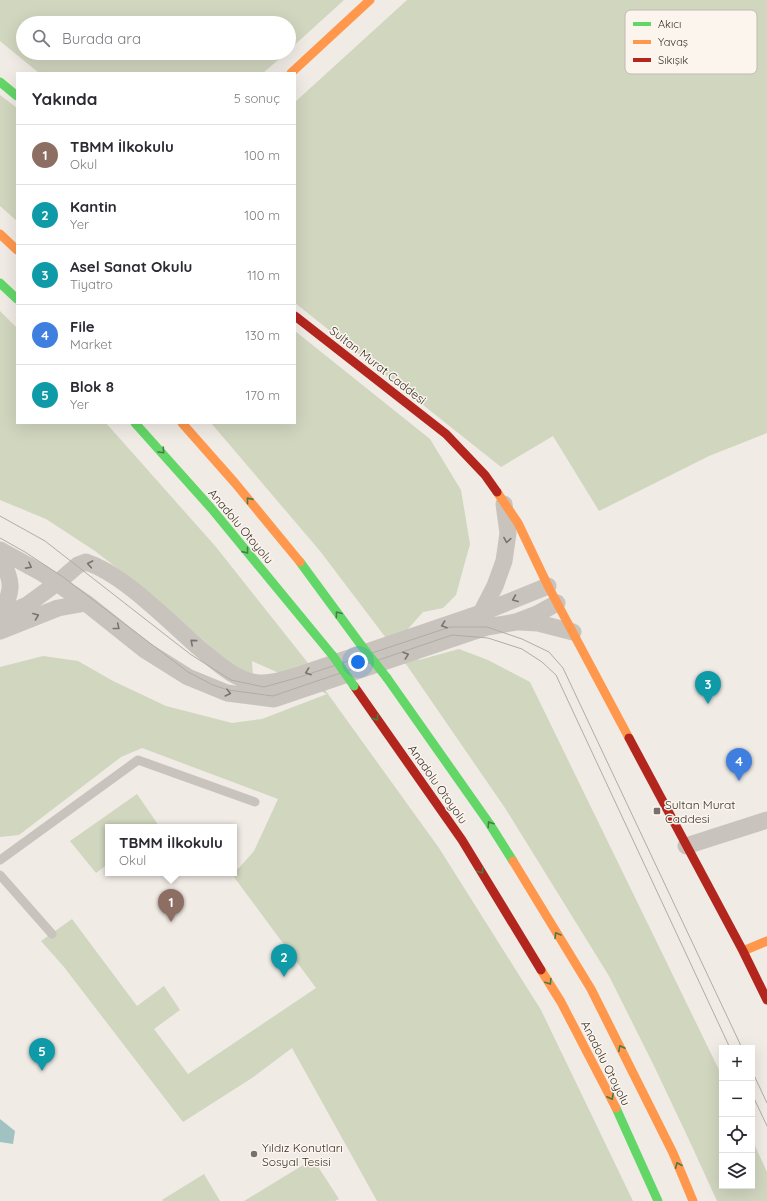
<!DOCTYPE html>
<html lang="tr">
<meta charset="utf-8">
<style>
body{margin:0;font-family:Quicksand,sans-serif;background:#f2f2f3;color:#2b2b33}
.controls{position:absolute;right:12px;bottom:12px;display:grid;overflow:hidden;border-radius:0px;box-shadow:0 4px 16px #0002}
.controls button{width:36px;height:36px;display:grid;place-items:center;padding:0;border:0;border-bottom:1px solid #e1e1e2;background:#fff;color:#2b2b33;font:20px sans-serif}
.you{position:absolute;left:358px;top:662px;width:14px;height:14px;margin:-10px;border:3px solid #fff;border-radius:50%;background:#1a73e8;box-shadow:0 0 0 6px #1a73e833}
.badge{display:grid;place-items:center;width:26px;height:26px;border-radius:50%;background:#7a716c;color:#fff;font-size:13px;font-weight:700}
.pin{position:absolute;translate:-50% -33px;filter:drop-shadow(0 1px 2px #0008)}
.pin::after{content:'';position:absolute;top:21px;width:14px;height:12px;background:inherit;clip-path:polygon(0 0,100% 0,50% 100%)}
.popup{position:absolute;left:105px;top:824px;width:132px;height:52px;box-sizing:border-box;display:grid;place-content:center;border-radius:0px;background:#fff;filter:drop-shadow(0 1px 3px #0005);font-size:13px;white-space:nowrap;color:#7c7c81}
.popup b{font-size:15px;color:#2b2b33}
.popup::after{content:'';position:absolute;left:50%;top:100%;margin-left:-8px;border:8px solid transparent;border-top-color:#fff}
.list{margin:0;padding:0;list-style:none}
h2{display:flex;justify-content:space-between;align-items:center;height:52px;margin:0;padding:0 16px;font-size:17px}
h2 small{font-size:13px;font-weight:400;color:#7c7c81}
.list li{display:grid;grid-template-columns:26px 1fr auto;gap:12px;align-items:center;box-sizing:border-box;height:60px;padding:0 16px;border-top:1px solid #e1e1e2}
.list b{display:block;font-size:15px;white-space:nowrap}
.list p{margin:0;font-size:13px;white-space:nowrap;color:#7c7c81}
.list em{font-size:13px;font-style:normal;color:#7c7c81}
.icon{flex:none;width:22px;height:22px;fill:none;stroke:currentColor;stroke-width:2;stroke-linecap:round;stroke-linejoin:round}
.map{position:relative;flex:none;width:767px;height:1201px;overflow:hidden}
.search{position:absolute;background:#fff;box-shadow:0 4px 16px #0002;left:16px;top:16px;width:280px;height:44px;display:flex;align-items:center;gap:10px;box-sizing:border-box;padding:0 14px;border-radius:22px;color:#7c7c81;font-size:15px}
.panel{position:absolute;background:#fff;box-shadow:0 4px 16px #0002;left:16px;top:72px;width:280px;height:352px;border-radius:0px}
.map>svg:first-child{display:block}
</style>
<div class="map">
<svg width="767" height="1201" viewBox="0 0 767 1201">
<rect width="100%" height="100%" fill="#f0ebe5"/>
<path fill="#d1d6bf" d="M0 0H344L289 50V23H23V53H286L263 73H39L0 41Z
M407 0H767V433L709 456 599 511 553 436 501 467 295 303V102Z
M0 95 17 108V221L0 206Z
M0 311 17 328V423H106L216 547 308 663 328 694 439 848 541 1010 633 1201H377L292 1048 252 1078 183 1122 64 967 41 941 72 919 137 1006 164 986 180 1010 154 1029 188 1074 316 988 231 873H234V871L239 868 254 851 278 799 142 748 121 757 19 835 0 837V667L43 656 78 661 113 681 166 706 232 723 262 719 327 694 252 661 253 676 239 671 149 593 95 551 46 519 0 500Z
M295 331 430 439 461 490 470 544 456 595 443 608 423 612 401 637 419 660 459 649 488 660 530 682 722 1076V1186H752V1139L767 1172V1201H717L690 1142 655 1068 609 976 505 808 408 667 320 551 211 423H295Z
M137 794 159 826 108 827V864L96 873 70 841Z
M313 1159 339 1199 335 1201H244Z
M204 1174 220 1201H163L162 1200Z"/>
<path fill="#a1c2c1" d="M0 1119 15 1131 13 1144 0 1142Z"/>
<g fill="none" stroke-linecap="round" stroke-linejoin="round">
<path stroke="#c9c3be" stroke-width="9" d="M0 860 138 760 255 802
M0 875 52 934"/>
<path stroke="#c9c3be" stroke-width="17" d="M0 550 42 573 86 603 145 650 188 677 227 693 274 699 487 627 516 622 537 614 557 603
M0 558C15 583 12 591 0 617
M481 613 495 586 504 561 508 533 504 504
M0 617 27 605 57 583 78 565 86 562C123 574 167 620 198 647 215 661 236 682 260 683 273 684 287 679 299 675L481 613 548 586
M520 622 538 623 573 632
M0 631 58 608 86 603
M686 846 767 820"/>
<path stroke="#63d668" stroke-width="9" d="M0 82 17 96
M0 283 17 299
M135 423 211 508 333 656
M300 562 361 645
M387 678 489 823 513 861
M616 1108 658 1201"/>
<path stroke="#ff974d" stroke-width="9" d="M291 73 370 0
M0 234 17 250
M182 423 235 483 300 562
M497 492 518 523 548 586 629 738
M513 861 591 989 673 1153 693 1201
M743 951 767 941
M541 970 561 1002 616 1108"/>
<path stroke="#b3261e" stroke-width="9" d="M295 316 446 434 485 475 497 492
M354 686 462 840 541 970
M629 738 743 951 767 1000"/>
<path stroke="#b1aca8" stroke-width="1" d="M0 516 45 541 190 654 231 680 264 687 300 677 450 627H487L522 639 549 652 563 668 742 1048
M0 538 25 552 63 577 188 672 213 685 228 690 273 696 452 635 488 638 522 649 542 662 556 675 730 1048
M752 1071 767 1103
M752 1094 767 1126"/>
<path stroke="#63d668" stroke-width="9" d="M361 645 387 678
M333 656 354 686"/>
</g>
<defs><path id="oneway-chevron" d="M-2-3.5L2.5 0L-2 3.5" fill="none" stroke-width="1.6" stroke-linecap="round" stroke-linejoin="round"/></defs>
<g stroke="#4d7b46">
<use href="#oneway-chevron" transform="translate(162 451) rotate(47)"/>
<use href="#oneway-chevron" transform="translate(249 500) rotate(-129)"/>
<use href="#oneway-chevron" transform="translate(246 551) rotate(51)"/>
<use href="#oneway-chevron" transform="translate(338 614) rotate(-126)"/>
<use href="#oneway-chevron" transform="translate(376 718) rotate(55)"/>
<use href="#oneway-chevron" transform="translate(490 824) rotate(-123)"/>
<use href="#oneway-chevron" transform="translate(481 871) rotate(58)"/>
<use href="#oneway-chevron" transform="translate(557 935) rotate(-121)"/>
<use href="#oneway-chevron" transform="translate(549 982) rotate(58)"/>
<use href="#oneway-chevron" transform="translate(621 1048) rotate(-117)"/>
<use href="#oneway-chevron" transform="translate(611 1097) rotate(63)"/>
<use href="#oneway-chevron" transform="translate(678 1165) rotate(-113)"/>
</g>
<g stroke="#7b726d">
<use href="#oneway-chevron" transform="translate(507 540) rotate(99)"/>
<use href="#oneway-chevron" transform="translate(90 564) rotate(-169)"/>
<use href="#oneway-chevron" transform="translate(29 566) rotate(29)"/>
<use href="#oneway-chevron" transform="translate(515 599) rotate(158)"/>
<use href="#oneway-chevron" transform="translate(36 616) rotate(-21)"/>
<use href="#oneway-chevron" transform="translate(444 625) rotate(161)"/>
<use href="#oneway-chevron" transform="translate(117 627) rotate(39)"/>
<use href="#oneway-chevron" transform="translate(193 642) rotate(-139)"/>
<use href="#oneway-chevron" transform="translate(406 655) rotate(-19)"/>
<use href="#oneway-chevron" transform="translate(308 672) rotate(161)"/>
<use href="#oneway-chevron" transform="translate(228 693) rotate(14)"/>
</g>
<g fill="#7a716c" stroke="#fbf5ee" stroke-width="1.5">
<rect x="653" y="807" width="8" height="8" rx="2"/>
<circle cx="254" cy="1154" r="4"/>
</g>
<g text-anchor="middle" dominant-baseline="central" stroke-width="3" stroke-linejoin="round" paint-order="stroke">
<g font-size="12" fill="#3b302b" stroke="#fbf5ee">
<text transform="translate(378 365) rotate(38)">Sultan Murat Caddesi</text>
<text transform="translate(241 526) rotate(50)">Anadolu Otoyolu</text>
<text transform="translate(438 784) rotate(55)">Anadolu Otoyolu</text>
<text transform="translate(606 1063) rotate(63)">Anadolu Otoyolu</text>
</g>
<g font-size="12" fill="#3b302b" stroke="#fbf5ee" text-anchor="start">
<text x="665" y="804">Sultan Murat<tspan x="665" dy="14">Caddesi</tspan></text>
<text x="262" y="1147">Yıldız Konutları<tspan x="262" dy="14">Sosyal Tesisi</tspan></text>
</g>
</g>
<rect x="625" y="10" width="132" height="64" rx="6" fill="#fbf5ee" stroke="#c1bab4" stroke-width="1"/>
<rect x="633" y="22" width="18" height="4" fill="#63d668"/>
<rect x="633" y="40" width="18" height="4" fill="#ff974d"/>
<rect x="633" y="58" width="18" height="4" fill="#b3261e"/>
<g font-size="11" fill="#3b302b">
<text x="658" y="28">Akıcı</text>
<text x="658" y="46">Yavaş</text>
<text x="658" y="64">Sıkışık</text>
</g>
</svg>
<div class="controls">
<button>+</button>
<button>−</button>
<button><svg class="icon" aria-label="locate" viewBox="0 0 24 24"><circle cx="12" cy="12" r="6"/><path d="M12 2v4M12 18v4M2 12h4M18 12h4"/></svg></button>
<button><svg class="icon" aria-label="layers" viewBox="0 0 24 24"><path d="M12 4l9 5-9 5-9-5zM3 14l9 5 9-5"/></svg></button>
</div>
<div class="you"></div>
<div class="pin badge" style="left:171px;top:922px;background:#8d6e63">1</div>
<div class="popup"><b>TBMM İlkokulu</b>Okul</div>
<div class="pin badge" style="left:284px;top:977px;background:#0f9aa8">2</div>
<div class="pin badge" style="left:708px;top:704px;background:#0f9aa8">3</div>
<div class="pin badge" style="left:739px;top:781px;background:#3f7fe0">4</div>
<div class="pin badge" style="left:42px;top:1071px;background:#0f9aa8">5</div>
<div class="search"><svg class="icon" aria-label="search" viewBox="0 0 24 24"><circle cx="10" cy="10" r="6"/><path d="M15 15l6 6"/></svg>Burada ara</div>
<section class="panel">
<h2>Yakında<small>5 sonuç</small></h2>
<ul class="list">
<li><span class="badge" style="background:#8d6e63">1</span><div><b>TBMM İlkokulu</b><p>Okul</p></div><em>100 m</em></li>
<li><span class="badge" style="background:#0f9aa8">2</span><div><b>Kantin</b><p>Yer</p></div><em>100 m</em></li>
<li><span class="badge" style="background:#0f9aa8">3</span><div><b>Asel Sanat Okulu</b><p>Tiyatro</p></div><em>110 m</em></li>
<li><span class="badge" style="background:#3f7fe0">4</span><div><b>File</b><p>Market</p></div><em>130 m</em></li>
<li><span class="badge" style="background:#0f9aa8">5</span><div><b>Blok 8</b><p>Yer</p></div><em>170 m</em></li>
</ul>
</section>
</div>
